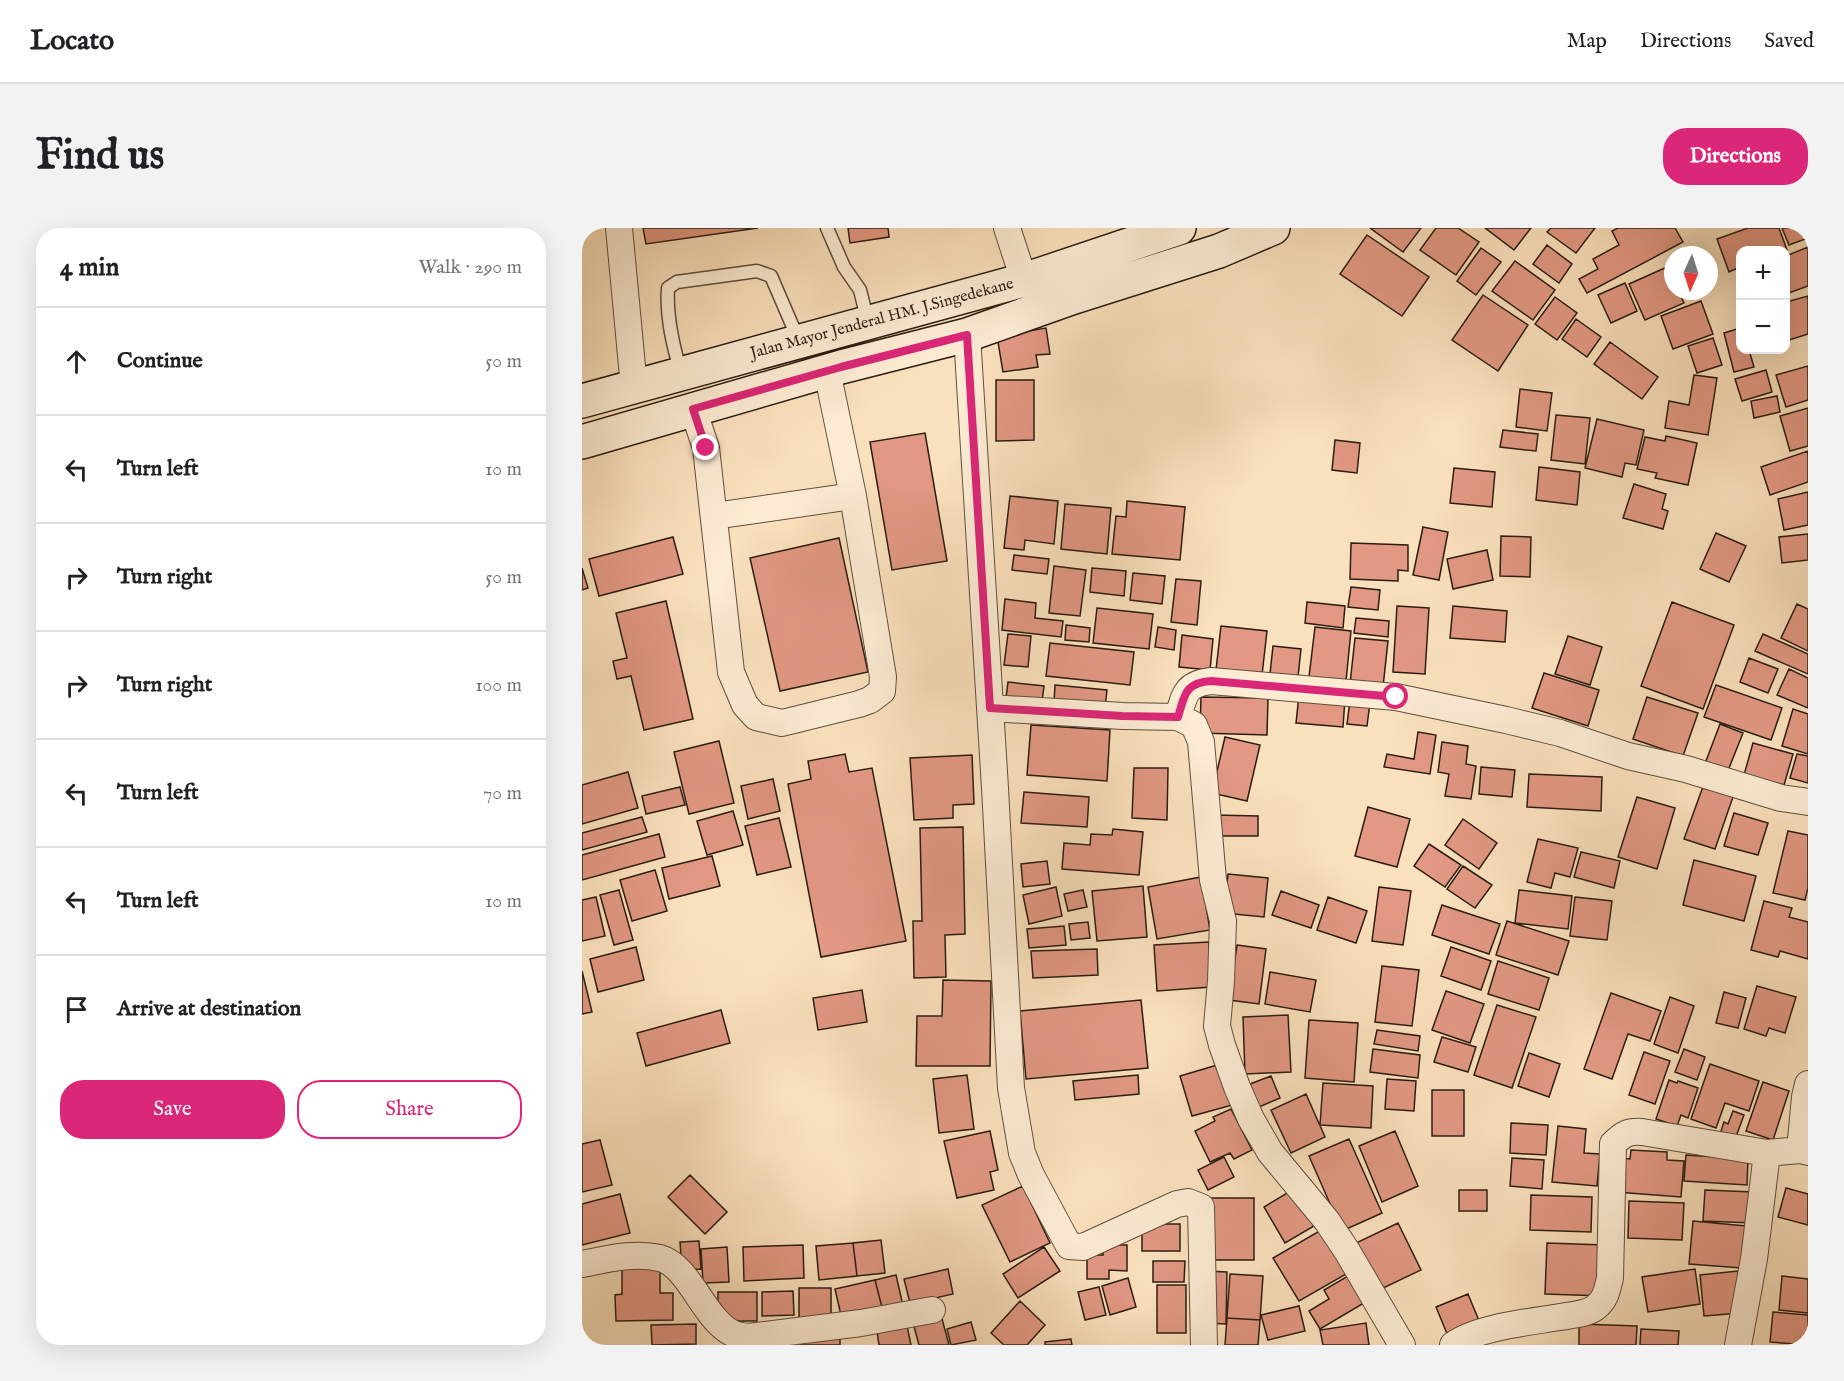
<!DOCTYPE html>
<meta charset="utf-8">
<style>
body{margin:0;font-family:"IM FELL English",serif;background:#f2f2f2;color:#202124}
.controls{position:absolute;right:18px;top:18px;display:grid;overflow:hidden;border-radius:12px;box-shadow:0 6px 24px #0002}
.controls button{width:54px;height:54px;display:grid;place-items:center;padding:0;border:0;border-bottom:2px solid #e0e0e0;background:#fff;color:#202124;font:30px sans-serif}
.compass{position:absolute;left:1082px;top:18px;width:54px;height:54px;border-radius:50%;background:#fff;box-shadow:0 6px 24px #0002;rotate:183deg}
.stop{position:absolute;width:18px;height:18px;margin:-14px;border:4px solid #db2777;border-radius:50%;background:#fff}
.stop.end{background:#db2777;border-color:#fff;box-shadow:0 2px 6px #0008}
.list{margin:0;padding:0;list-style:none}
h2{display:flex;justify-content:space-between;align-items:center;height:78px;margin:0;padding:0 24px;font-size:26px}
h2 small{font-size:20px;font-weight:400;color:#757577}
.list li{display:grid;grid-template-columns:39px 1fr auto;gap:18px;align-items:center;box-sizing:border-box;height:108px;padding:0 24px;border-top:2px solid #e0e0e0}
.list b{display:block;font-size:22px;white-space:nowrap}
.list em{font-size:20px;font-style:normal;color:#757577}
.actions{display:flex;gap:12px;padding:18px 24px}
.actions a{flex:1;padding:14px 0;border:2px solid #db2777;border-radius:24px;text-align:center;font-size:21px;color:#db2777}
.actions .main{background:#db2777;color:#fff}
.icon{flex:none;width:33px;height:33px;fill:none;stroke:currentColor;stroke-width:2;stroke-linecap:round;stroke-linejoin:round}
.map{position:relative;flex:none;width:1226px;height:1117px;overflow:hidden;border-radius:24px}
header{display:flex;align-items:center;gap:36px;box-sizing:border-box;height:84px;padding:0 30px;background:#fff;border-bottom:2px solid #e0e0e0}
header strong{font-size:28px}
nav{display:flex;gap:33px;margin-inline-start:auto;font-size:21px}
.intro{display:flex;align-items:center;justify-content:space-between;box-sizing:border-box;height:144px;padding:0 36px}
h1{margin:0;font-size:42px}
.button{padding:15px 27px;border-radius:24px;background:#db2777;color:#fff;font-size:21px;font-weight:700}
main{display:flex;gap:36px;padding:0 36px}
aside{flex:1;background:#fff;border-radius:24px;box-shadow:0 6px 24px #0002}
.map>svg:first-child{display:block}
</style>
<header>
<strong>Locato</strong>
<nav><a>Map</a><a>Directions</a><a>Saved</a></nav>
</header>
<div class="intro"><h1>Find us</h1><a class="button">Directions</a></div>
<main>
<aside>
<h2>4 min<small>Walk · 290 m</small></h2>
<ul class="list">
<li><svg class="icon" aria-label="ahead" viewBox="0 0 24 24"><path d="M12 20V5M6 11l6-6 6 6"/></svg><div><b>Continue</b></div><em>50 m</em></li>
<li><svg class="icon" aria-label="left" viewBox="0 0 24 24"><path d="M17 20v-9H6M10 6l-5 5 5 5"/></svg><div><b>Turn left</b></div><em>10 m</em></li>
<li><svg class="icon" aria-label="right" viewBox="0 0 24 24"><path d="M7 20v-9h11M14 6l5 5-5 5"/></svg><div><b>Turn right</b></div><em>50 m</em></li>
<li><svg class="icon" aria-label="right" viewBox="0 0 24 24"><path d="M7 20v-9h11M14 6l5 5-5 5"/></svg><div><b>Turn right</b></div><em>100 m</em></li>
<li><svg class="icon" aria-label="left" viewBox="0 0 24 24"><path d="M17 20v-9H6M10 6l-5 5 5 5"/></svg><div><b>Turn left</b></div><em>70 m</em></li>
<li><svg class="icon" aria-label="left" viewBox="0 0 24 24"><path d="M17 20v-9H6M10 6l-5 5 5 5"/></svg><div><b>Turn left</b></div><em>10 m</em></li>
<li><svg class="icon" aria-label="arrive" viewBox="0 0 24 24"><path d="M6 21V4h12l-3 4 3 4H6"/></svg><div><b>Arrive at destination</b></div></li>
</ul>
<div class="actions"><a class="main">Save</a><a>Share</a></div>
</aside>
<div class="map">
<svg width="1226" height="1117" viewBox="0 0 1226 1117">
<rect width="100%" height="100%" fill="#fae1bd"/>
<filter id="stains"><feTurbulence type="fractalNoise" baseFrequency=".00333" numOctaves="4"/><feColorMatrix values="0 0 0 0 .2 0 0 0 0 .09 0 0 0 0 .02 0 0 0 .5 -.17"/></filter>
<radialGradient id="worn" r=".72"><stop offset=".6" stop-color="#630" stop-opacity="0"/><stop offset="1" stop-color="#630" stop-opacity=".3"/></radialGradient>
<path fill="#e29883" stroke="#2b1d12" stroke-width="1.5" d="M61 0H176L64 16Z
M266 0H306L307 9 268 15Z
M788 0H839L821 24Z
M854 0H876L897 14 874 47 838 22Z
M903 0H949L932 22Z
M969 0H1013L994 25 965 4Z
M1036 0H1093L1101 14 1005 65 997 51 1016 41 1011 31 1037 17 1030 3Z
M1166 0H1197L1205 22H1158V39L1147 44 1135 11Z
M1200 0H1226V10L1207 17Z
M785 7 847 49 820 88 758 46Z
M965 17 990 36 977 55 951 36Z
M1226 19V58L1204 66V28Z
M899 20 919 34 894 67 875 53Z
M933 33 973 62 951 92 910 63Z
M1085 39 1091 51V63H1096L1102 75 1063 92 1047 56Z
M1043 55 1055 83 1029 95 1016 67Z
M901 67 946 97 916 143 870 112Z
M1226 68V106L1204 113V74Z
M973 69 995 85 975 112 953 96Z
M1119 73 1131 106 1091 121 1079 88Z
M994 91 1019 109 1005 129 980 111Z
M464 100 468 126 454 127 456 139 421 144 415 108Z
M1158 100V122H1167L1172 139 1152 144 1142 105Z
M1131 110 1140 137 1115 145 1106 118Z
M1028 114 1076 149 1060 171 1012 136Z
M1226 138V172L1204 179 1194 147Z
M1184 142 1190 164 1160 173 1153 151Z
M1112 147 1135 150 1126 207 1083 200 1087 173 1107 177Z
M414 152H452V212L414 213Z
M938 161 970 165 965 203 934 199Z
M1195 168 1198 184 1172 190 1169 173Z
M1226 180V218L1208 223 1198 188Z
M974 187 1008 190 1003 236 969 232Z
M1015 191 1062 202 1054 237 1043 235 1040 249 1003 240Z
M921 202 956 206 954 223 918 219Z
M343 205 365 333 310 342 288 214Z
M1084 208 1115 215 1106 257 1073 250 1075 245 1055 241 1063 209 1083 213Z
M753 212 778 215 775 245 750 242Z
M1226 223V254L1188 267 1179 239Z
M957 239 998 244 995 277 954 272Z
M872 240 913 244 910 279 868 275Z
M1052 256 1084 266 1080 281 1086 283 1081 301 1041 290Z
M1226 264V297L1202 302 1196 271Z
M428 268 476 273 472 316 443 312 442 322 422 320Z
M545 273 603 279 598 332 530 326 534 288 544 289Z
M483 276 529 280 525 326 479 321Z
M841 299 866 304 857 352 831 347Z
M1134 305 1164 318 1147 354 1118 341Z
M1226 306V332L1200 335 1197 309Z
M919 308 949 309 948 349 918 348Z
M91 309 101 346 17 368 7 331Z
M257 310 286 444 198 463 168 330Z
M769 315 826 317V343L816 342V353L768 351Z
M905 322 911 352 871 361 865 331Z
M432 327 467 331 465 346 430 342Z
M472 338 504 342 498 388 467 385Z
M0 340 6 360 0 362Z
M510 340 544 343 542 368 508 364Z
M551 345 583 348 580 376 548 372Z
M594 351 619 353 615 397 589 394Z
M769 359 798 362 796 382 766 379Z
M423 371 454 375 453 390 481 393 479 409 420 402Z
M84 373 111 491 62 502 49 448 35 451 31 433 45 430 34 385Z
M725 374 763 378 761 400 723 395Z
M1090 374 1152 397 1121 481 1059 458Z
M1215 376 1226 381V423L1199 410Z
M815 378 847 380 843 446 811 444Z
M871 378 925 383 923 414 868 410Z
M515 380 571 386 567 421 511 415Z
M774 390 807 393 806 409 772 405Z
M484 397 508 400 507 414 483 412Z
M639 398 685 403 680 447 634 442Z
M576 399 594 402 592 422 573 419Z
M733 399 769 403 764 453 727 449Z
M426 406 449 408 446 439 422 437Z
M1181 406 1226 426V446L1173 423Z
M600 407 631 411 628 442 597 439Z
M986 408 1020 419 1008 457 973 446Z
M773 410 806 413 801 459 768 456Z
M468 415 552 424 548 457 464 448Z
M691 418 719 421 715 458 687 455Z
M1167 430 1196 441 1186 465 1158 454Z
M1207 441 1226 450V480L1195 467Z
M962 445 1017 462 1006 498 950 480Z
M426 454 462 458 460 474 424 470Z
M473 457 525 462 523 480 472 475Z
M1134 457 1200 480 1189 512 1122 489Z
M717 467 763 471 761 499 714 495Z
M619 469 686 470 685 507 618 505Z
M1065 469 1116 485 1101 528 1051 511Z
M768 472 788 474 785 498 765 496Z
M1211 481 1226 486V526L1200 518Z
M1138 496 1161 505 1143 550 1121 541Z
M449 497 528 502 525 553 445 547Z
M836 504 854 507 848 546 802 539 805 526 832 531Z
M643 509 678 517 665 573 630 565Z
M137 513 152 575 107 586 92 524Z
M860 514 886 518 884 536 894 538 889 571 863 568 867 546 856 544Z
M1171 515 1211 526 1202 557 1162 547Z
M263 526 267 544 290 540 324 713 239 729 206 556 229 551 226 533Z
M1215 526 1226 528V555L1208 550Z
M390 527 392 576 371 577V590L332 592 328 530Z
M899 539 933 542 930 569 897 566Z
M552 540H586L585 592 550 590Z
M46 544 56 580 0 596V557Z
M947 546 1020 549 1019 583 945 579Z
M191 551 198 583 166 591 159 558Z
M1123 553 1153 563 1133 621 1102 611Z
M98 559 103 577 64 586 60 568Z
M442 564 507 569 505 599 439 595Z
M1055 569 1093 580 1075 641 1036 629Z
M786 579 828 591 815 639 773 628Z
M151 583 161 617 125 627 115 593Z
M1152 585 1186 595 1176 627 1142 618Z
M632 587 676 588V608H633Z
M60 589 65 604 0 622V605Z
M197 590 209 639 175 647 163 598Z
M881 591 915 615 897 641 863 617Z
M381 599 383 706 363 707 364 749 332 750 331 693H340L338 600Z
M531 601 561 604 557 647 480 641 482 615 508 617 509 606 530 607Z
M1206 603 1226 607V660L1223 672 1191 665Z
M77 606 83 629 0 652V627Z
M956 611 996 620 988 649 973 645 969 660 945 654Z
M847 616 879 637 863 659 832 638Z
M999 624 1038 633 1032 660 992 649Z
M130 628 138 658 87 671 80 640Z
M1112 632 1174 648 1162 693 1101 677Z
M465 633 468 656 441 659 439 636Z
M881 638 910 657 893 680 865 661Z
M73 642 85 683 50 693 38 652Z
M646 646 686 650 682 689 642 685Z
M619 649 628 702 575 711 566 659Z
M561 658 565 709 515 713 510 663Z
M474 659 480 688 447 696 441 667Z
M797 659 829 663 821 717 790 713Z
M37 662 51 712 32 717 18 667Z
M501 662 505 679 486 683 482 666Z
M937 662 990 668 986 701 933 695Z
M699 663 737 677 729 700 690 687Z
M14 669 23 708 0 713V672Z
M746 669 785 683 774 715 735 702Z
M993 669 1030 673 1025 712 988 708Z
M1182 673 1210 680 1207 689 1226 694V731L1198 723 1196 729 1169 722Z
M860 677 918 696 907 726 850 707Z
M925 693 987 713 976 747 914 727Z
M506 694 508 710 489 712 487 696Z
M482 698 484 717 447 720 445 701Z
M627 714 629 759 575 763 572 717Z
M655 717 684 721 677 776 647 772Z
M54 719 62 752 16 764 8 731Z
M869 719 909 733 899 762 859 748Z
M515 721 516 747 451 750 449 723Z
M916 733 967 750 957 782 906 766Z
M800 738 837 742 830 798 793 794Z
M0 743 10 784 0 786Z
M688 744 734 752 728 784 683 776Z
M361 752 409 753 408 838H334L335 788H360Z
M1175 758 1214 769 1203 805 1187 800 1184 808 1162 801Z
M280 762 285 794 236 802 231 770Z
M864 763 902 776 888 815 850 802Z
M1142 764 1164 770 1156 800 1134 795Z
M1029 765 1079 783 1068 813 1046 806 1030 851 1002 841Z
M1088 769 1112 778 1096 825 1072 816Z
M559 772 566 840 444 851 438 783Z
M915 777 954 789 930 860 892 847Z
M139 782 148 815 64 838 55 805Z
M706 787 709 844 663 846 661 789Z
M727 792 776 795 772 854 723 850Z
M795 802 838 808 836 823 792 816Z
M860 809 894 819 886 844 852 834Z
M791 821 838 827 836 850 788 844Z
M1102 821 1123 829 1115 852 1093 844Z
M1062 824 1088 833 1073 876 1047 867Z
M947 825 978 836 967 869 936 858Z
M642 835 654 876 610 888 598 848Z
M1128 836 1177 853 1167 883 1143 875 1134 900 1109 891Z
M385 847 392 901 357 905 351 851Z
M556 847 557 866 493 872 491 853Z
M689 848 698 870 677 879 668 856Z
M805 851 834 853 832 883 803 881Z
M1087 852 1095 855 1096 853 1116 860 1106 890 1099 887 1095 898 1074 891Z
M1181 854 1207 863 1191 912 1164 903Z
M741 855 791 858 789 900 738 897Z
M850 862H882V908H850Z
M724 866 743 909 709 925 689 882Z
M649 881 670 922 652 931 648 925 628 934 613 903 633 893 631 889Z
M1151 883 1162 887 1152 914 1137 909 1142 894 1146 896Z
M929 895 966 897 964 927 928 925Z
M976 898 1004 901 1002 925 1018 926 1015 958 970 954Z
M408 903 416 942 408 944 412 962 375 970 362 913Z
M813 903 836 958 800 974 777 918Z
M767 911 800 985 760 1003 727 928Z
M18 912 30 957 0 964V916Z
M1049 922 1085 924V932L1102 933 1099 969 1034 964 1036 930 1048 931Z
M1104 927 1166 931 1165 957 1102 953Z
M642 929 652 949 626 962 616 942Z
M930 930 962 932 960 961 928 958Z
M108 947 145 984 123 1006 86 969Z
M441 958 468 1015 428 1034 400 977Z
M1204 960 1226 966V997L1196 989Z
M710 962 732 998 703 1015 682 979Z
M877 962H905V983H877Z
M1123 962 1171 964 1170 995 1121 993Z
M38 966 48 1005 0 1017V976Z
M949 967 1010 969 1009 1004 948 1002Z
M624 970H672V1032H624Z
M1047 973 1102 975 1100 1012 1046 1010Z
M1111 993 1164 998 1160 1040 1107 1036Z
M816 995 839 1042 797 1062 774 1015Z
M560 996H598V1023H560Z
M746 998 771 1042 717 1073 691 1030Z
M299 1012 303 1045 275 1048 271 1015Z
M117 1013 119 1041 100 1042 98 1014Z
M271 1015 275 1048 237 1052 234 1018Z
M965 1015 1022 1017 1021 1068 963 1066Z
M221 1017 222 1050 162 1053 161 1019Z
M521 1017H545V1043L527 1042V1051H505V1027H521Z
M145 1019 147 1054 121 1055 119 1021Z
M462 1019 478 1043 436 1070 421 1046Z
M571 1033H603L602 1054H571Z
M78 1036V1065H91V1092L34 1093 33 1067 40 1066V1037Z
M366 1041 371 1066 353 1070 354 1077 330 1083 322 1051Z
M1113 1041 1118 1076 1066 1084 1060 1049Z
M624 1043 645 1044 644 1096 623 1095Z
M1156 1043 1159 1085 1122 1088 1118 1047Z
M648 1046 681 1048 678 1092 645 1090Z
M314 1047 322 1082 302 1087 293 1052Z
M766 1048 782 1075 738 1101 727 1083 747 1071 742 1062Z
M1200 1048 1226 1051V1085L1197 1082Z
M546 1050 554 1079 528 1087 520 1058Z
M293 1052 302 1087 261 1096 253 1061Z
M575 1057H604V1105H575Z
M517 1059 524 1087 503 1092 496 1064Z
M217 1060H249V1093H217Z
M211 1063 212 1087 180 1088V1064Z
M136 1064H175V1093H136Z
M886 1066 898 1095 866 1108 854 1079Z
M438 1073 463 1097 445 1117H422L409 1105Z
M717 1078 723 1103 686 1112 679 1087Z
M1191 1084 1226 1087V1117L1188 1114Z
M359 1087 367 1117H337L331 1095Z
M645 1090 678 1092 676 1117H643Z
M389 1094 394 1112 369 1117 365 1101Z
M784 1095 787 1117H741L738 1102Z
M114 1096V1116L70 1117 69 1097Z
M997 1096 1055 1098 1054 1117H997Z
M325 1098 329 1117H297L295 1103Z
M1059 1101 1097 1103 1096 1117H1058Z
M217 1111H258V1117H218Z
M489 1111 490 1117H463V1114Z"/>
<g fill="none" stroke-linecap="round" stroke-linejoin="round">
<g stroke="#5f4e3d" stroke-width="15">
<path id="lane" d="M245 0 262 39 278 62 286 94
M99 145C91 118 84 89 86 60L95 54 175 43 189 48 217 113"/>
</g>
<g stroke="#5f4e3d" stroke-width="28">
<path id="street" d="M37 0 52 159
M425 0 442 52
M385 107 413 560 429 860 440 925 449 947 487 1018 501 1019 595 976 606 974 619 979 622 1117
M111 181 124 220 149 444 163 477 174 489 200 495 277 476 288 472 300 463 301 449 271 268 245 143
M132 288 271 268
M408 480 541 488 596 489 612 497 619 514 631 652 641 693 639 753 635 798 640 817 655 859 669 891 688 924 745 993 765 1023 820 1117
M596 489C603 466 603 456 629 453L814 469 924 492 978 505 1046 528 1104 541 1199 570 1226 574
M1226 856 1223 869 1218 922 1226 924
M0 1036C26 1031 52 1024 78 1030 108 1038 122 1093 152 1106 156 1108 161 1108 166 1109L279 1095 350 1082
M871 1117C895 1099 948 1094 978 1089 989 1087 1006 1086 1014 1079 1024 1071 1025 1062 1028 1050L1031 916C1041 906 1046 903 1060 904L1185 925 1218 922
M1156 1117 1172 1031 1185 925"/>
</g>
<g stroke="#2b1d12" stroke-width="36">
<path id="secondary" d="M0 173 442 52 597 0
M0 214 259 139 385 107 492 69 637 23 691 0"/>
</g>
<use href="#lane" stroke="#fcecd4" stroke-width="12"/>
<use href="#street" stroke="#fcecd4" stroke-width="26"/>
<use href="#secondary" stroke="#fcecd4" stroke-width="33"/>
</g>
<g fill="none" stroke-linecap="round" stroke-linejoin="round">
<path stroke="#db2777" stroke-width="8" d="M124 220 111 181 259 139 385 107 408 480 540 488 596 489C603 466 603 455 629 453L814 469"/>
</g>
<g text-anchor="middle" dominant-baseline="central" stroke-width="4.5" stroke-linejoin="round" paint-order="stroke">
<g font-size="16" fill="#2b1d12" stroke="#fcecd4">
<text transform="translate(300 91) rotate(-15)">Jalan Mayor Jenderal HM. J.Singedekane</text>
</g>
</g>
<rect width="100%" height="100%" filter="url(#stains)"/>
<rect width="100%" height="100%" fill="url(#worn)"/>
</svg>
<div class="controls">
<button>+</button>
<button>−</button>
</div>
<svg class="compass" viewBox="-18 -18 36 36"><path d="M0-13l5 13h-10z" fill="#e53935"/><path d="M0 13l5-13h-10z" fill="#757577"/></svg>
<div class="stop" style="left:814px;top:469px"></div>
<div class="stop end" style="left:124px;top:220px"></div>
</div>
</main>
